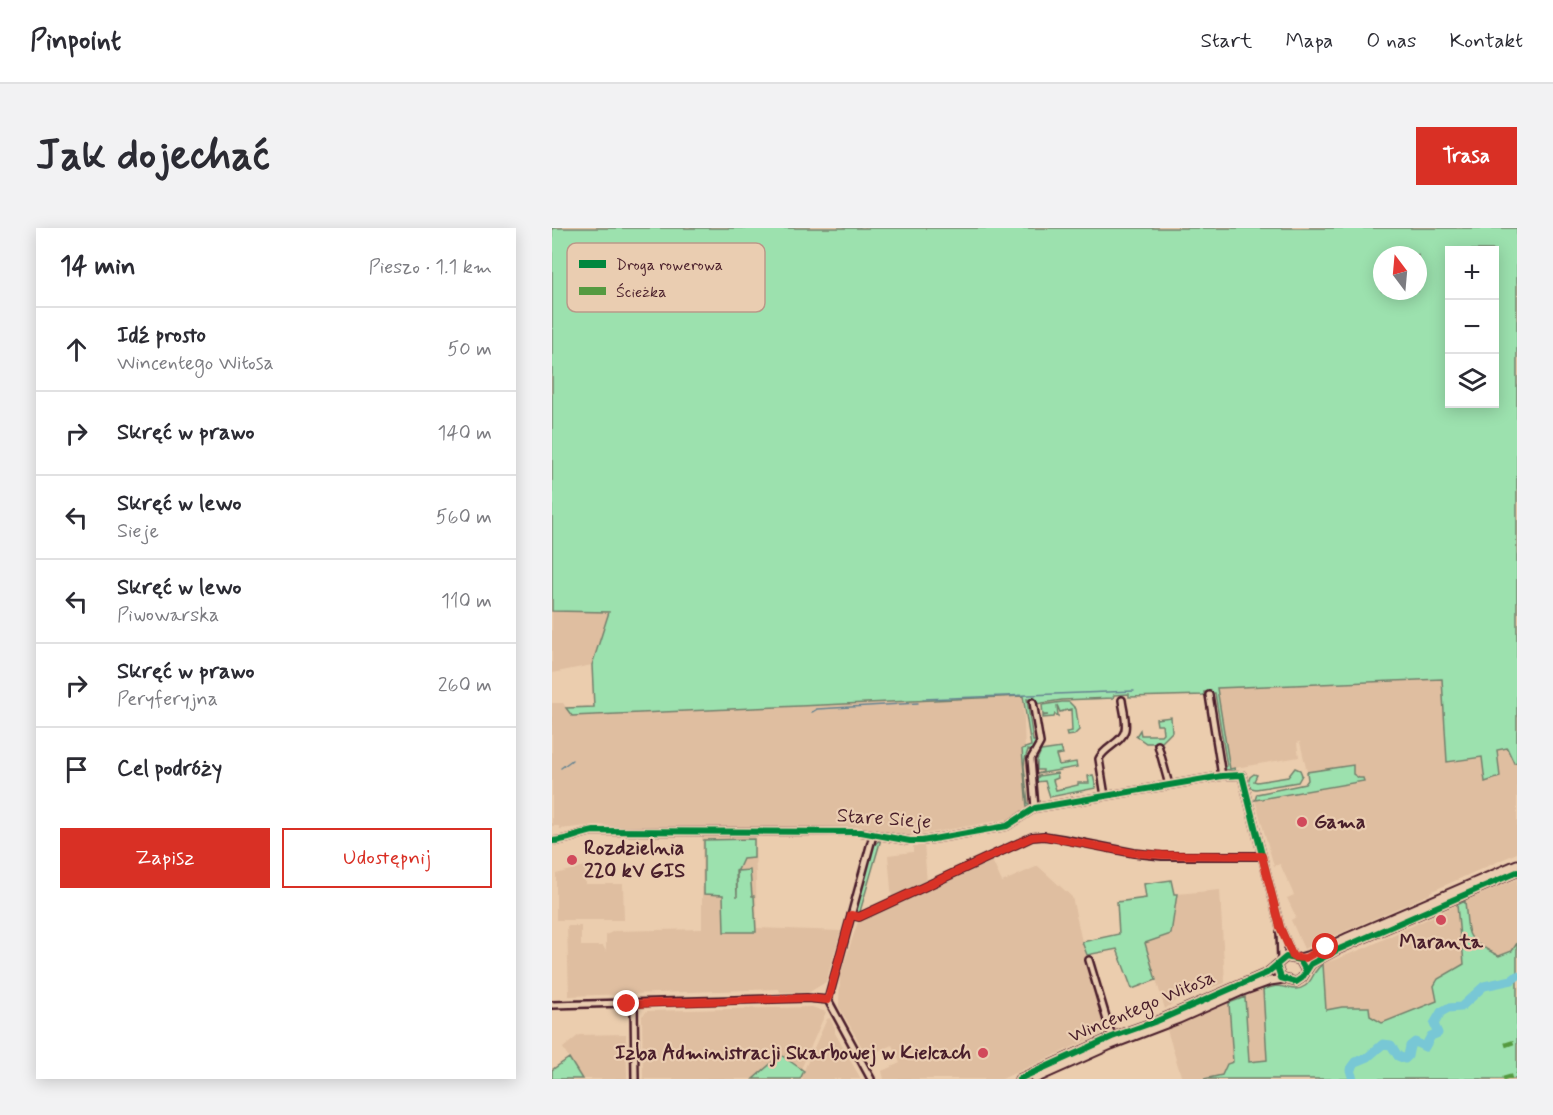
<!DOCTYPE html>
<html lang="pl">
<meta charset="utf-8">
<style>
body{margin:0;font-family:Mynerve,sans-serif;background:#f2f2f3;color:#2b2b33}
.controls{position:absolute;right:18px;top:18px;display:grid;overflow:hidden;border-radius:0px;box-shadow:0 3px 15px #0003}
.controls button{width:54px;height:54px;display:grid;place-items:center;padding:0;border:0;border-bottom:2px solid #e1e1e2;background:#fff;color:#2b2b33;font:30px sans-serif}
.compass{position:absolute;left:821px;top:18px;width:54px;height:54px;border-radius:50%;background:#fff;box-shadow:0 3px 15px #0003;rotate:344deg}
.stop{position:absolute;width:18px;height:18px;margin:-14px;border:4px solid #d93025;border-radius:50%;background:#fff}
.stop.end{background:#d93025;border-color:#fff;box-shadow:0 2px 6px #0008}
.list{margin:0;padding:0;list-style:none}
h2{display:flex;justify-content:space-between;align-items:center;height:78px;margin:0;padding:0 24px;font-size:26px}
h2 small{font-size:20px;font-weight:400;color:#7c7c81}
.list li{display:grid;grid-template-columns:39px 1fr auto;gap:18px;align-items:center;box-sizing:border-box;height:84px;padding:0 24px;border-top:2px solid #e1e1e2}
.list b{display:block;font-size:22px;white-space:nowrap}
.list p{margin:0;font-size:20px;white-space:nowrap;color:#7c7c81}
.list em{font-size:20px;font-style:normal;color:#7c7c81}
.actions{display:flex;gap:12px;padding:18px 24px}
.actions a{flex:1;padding:14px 0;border:2px solid #d93025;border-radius:0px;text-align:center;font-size:21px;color:#d93025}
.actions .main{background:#d93025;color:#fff}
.icon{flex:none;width:33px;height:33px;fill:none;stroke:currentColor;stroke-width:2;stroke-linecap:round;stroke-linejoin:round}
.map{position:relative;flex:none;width:965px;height:851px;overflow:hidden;border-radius:0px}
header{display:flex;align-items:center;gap:36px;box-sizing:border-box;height:84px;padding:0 30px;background:#fff;border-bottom:2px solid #e1e1e2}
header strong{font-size:28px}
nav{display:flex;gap:33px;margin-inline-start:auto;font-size:21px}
.intro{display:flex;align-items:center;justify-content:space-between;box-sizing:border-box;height:144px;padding:0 36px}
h1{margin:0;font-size:42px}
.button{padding:15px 27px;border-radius:0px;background:#d93025;color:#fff;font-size:21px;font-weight:700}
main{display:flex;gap:36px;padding:0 36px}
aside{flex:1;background:#fff;border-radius:0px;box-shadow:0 3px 15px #0003}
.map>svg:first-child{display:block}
</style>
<header>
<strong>Pinpoint</strong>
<nav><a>Start</a><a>Mapa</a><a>O nas</a><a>Kontakt</a></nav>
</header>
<div class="intro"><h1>Jak dojechać</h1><a class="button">Trasa</a></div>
<main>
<aside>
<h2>14 min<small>Pieszo · 1.1 km</small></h2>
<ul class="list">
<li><svg class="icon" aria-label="ahead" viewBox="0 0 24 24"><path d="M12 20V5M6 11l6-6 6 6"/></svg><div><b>Idź prosto</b><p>Wincentego Witosa</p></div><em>50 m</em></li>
<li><svg class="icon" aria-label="right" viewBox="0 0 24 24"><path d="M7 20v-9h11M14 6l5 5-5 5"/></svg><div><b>Skręć w prawo</b></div><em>140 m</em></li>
<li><svg class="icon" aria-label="left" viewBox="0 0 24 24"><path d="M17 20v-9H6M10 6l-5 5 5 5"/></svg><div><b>Skręć w lewo</b><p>Sieje</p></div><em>560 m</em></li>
<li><svg class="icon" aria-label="left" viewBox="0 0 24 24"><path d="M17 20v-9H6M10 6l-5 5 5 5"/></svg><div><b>Skręć w lewo</b><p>Piwowarska</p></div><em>110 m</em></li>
<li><svg class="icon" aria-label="right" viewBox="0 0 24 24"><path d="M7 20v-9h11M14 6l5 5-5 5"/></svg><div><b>Skręć w prawo</b><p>Peryferyjna</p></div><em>260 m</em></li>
<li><svg class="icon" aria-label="arrive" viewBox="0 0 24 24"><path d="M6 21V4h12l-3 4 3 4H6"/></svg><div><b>Cel podróży</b></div></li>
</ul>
<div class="actions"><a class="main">Zapisz</a><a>Udostępnij</a></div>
</aside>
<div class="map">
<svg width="965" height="851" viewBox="0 0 965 851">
<rect width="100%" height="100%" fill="#ebcdae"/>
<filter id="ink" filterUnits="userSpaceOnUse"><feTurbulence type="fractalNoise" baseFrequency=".0167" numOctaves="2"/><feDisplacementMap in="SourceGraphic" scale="12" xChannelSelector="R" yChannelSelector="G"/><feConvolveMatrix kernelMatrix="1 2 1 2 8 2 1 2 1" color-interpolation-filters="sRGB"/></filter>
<g filter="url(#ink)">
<path fill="#dfbea0" d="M40 382 57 383 40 437 0 445V383L39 384Z
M891 451 895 533 930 528 933 554 945 522 955 520 962 535 965 534V625L878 664V666L752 721 739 692 744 689 735 670 742 667 728 636 722 638 703 572 811 553V550H807L801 546 800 537 755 544 748 514 745 515 747 529 678 541 664 460Z
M471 468 475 580 461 590 356 609 309 601 114 602 45 597 8 601 7 598H0V475H11L20 488Z
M150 609H203L205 700 289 703 274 754 256 765 228 764 227 761 17 768 15 698H29V718H51L54 723V707L62 703 150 701Z
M372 615 375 656 438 628 450 654 486 638 520 669 530 714 556 803 450 851H332L330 843 348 835 340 817 322 825 311 821 287 779 288 747 307 691 340 672 336 627 361 624V616Z
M33 638V656H71L72 692H4V646Z
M965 651V715L960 723 947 728 919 713 916 707 913 673Z
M668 662 673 755 626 771 613 781 593 715 619 706 625 666Z
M905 677 908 710 913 736 886 751 882 758 886 773 830 795 818 788 817 779H790L774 782 771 736 813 720Z
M711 761 716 832 697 834 693 769Z
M677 775 681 834 675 836 670 847 652 851H630L615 802Z
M260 779 274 784 249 841 228 827 201 851H91L90 788 95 783Z
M278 790 283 800V805L309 851H248L275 791Z
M74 806 75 851H30L11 820 27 807Z"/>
<path fill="#9ce1ae" stroke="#73806c" stroke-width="1.5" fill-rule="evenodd" d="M0 0H965V534L962 535 955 520 945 522 948 549 933 554 930 529 895 534 890 451 665 460 678 541 683 540 682 543 672 541 675 538 663 465H654V464H652V467L577 469V466L562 467 561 470 510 472 484 476 483 473 475 471 481 513H485L480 523 476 522 473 531 472 538 476 575 478 578 475 580 470 521 479 518 471 468 20 488 14 480 42 479 40 437 57 384 0 383ZM897 22H942V176H897ZM830 27H866V63H830Z
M510 474H517L524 481 527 502 522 507 515 508 514 504 520 503 519 481 508 484 505 477 506 488 503 486 502 489 491 490V488L496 487H491L490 477Z
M619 489 620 504 609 515H594L584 508 588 502 589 507H609L611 505 610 497H605L604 491Z
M509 520 511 526 504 527 507 537 524 534 525 539 485 546 491 544V542H485V532L489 523Z
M801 537V546L807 550H811L812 553 703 572 705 566 753 556 756 552 755 544Z
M743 540 748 542 750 547 746 554 704 561 699 560 696 555 698 549 702 546 705 547 702 553 705 554 736 549Z
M505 545 506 550 501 552 504 562 526 557V555H537L536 548 541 547 544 560 498 569 493 553 484 554V552L487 548Z
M202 611V630L191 631 186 642 184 643 185 669V643L198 642 200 668H202L204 704H172L171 667 152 666V612Z
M329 611 307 687 305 686V679L321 618Z
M619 652 622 666H625L619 706 593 715 604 752 580 761 565 721 535 727 530 714 567 706 565 674 594 670 592 656Z
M913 673C917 712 912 709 947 728L960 723 965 715V851H652L670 847 675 836 681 834 677 775 693 769 697 834 715 832 711 761C716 760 720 759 725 758 735 758 743 765 753 758 762 752 760 743 771 736L774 782 790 779H817L818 788 830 795 885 773 882 758 886 751 912 736 910 714 908 710 905 677Z
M229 827 252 843 248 851H201Z
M17 830 30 851H0V842Z"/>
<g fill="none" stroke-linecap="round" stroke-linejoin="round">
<path stroke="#668491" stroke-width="1.5" d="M371 471 582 463
M260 484 265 481 366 475
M9 540 20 532"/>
<path stroke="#78c7d5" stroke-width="9" d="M801 851 798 842 804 834 816 829 831 816 839 817 846 828 853 831 856 828 858 818 863 814 873 819 879 808 886 805 882 796 889 784 896 780 909 779 932 758 960 752 965 748"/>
<g stroke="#4a1f2b" stroke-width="10">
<path id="street" d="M657 467 670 548
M481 474 488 515 479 531 483 580
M606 517 617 557
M553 568 547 531C552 519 570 515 573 502 575 493 571 481 570 472
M0 613C15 613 28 605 42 603L309 604 358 613H370L455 598 483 580 489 579 670 548 690 547 728 699 741 729
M299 687 307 689 480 609 492 608 511 611 582 625 610 628H709
M728 704 729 732
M537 732 560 809
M276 772 321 607
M276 772 319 851
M82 776 83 851
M0 777 255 770 276 772"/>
</g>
<g stroke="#4a1f2b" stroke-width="11">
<path id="secondary" d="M744 731 761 726 796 709 965 636
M725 738 729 750 744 754 750 750 759 736 785 722 965 644
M467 851 560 809 605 793 715 745 734 729 748 732 754 743
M483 851 559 817 627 791 688 764 718 753 732 751"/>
</g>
<use href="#street" stroke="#eacdb1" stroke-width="5"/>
<use href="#secondary" stroke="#eacdb1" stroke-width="7"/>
<path stroke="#559a41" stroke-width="4.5" stroke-dasharray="9 4.5" stroke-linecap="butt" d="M953 817 965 813
M951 851 965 847"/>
<g stroke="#eacdb1" stroke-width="10">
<path id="cycleway" d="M0 613C15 613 28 605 42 603L309 604 358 613H370L455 598 483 580 489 579 670 548 690 547 728 699 741 729
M725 738 729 750 744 754 750 750 759 736 785 722 965 644
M467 851 560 809 605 793 715 745 734 729 748 732 754 743"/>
</g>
<use href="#cycleway" stroke="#00873e" stroke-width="6"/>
</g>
</g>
<g fill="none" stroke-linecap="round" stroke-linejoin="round" filter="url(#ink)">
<path stroke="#d93025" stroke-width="8" d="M75 776 255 770 276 772 299 687 307 689 467 615 480 609 492 608 582 625 610 627 710 628 728 699 741 729 753 730 774 719"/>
</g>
<g fill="#d1495b" stroke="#eacdb1" stroke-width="2">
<circle cx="750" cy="594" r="6"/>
<circle cx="20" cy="632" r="6"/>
<circle cx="889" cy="692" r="6"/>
<circle cx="431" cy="825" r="6"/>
</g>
<g text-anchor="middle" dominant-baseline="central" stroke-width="4.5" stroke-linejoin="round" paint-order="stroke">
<g font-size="20" fill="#4a1f2b" stroke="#eacdb1">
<text transform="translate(332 591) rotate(4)">Stare Sieje</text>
<text transform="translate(590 779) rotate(-23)">Wincentego Witosa</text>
</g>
<g font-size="20" font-weight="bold" fill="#4a1f2b" stroke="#eacdb1" text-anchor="start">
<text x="762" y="594">Gama</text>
<text x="32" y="620">Rozdzielnia<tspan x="32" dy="23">220 kV GIS</tspan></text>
<text x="889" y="714" text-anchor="middle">Maranta</text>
<text x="419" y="825" text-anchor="end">Izba Administracji Skarbowej w Kielcach</text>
</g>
</g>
<rect x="15" y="15" width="198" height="69" rx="9" fill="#eacdb1" stroke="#ba9989" stroke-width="1.5"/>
<rect x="27" y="32" width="27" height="8" fill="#00873e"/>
<rect x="27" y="59" width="27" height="8" fill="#559a41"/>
<g font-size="16" fill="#4a1f2b">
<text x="64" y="42">Droga rowerowa</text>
<text x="64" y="69">Ścieżka</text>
</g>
</svg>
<div class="controls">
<button>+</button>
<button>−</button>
<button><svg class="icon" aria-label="layers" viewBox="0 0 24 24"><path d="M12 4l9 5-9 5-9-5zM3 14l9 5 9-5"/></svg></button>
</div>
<svg class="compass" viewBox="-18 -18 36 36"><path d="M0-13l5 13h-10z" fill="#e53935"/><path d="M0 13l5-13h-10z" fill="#7c7c81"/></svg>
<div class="stop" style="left:774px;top:719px"></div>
<div class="stop end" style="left:75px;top:776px"></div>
</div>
</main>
